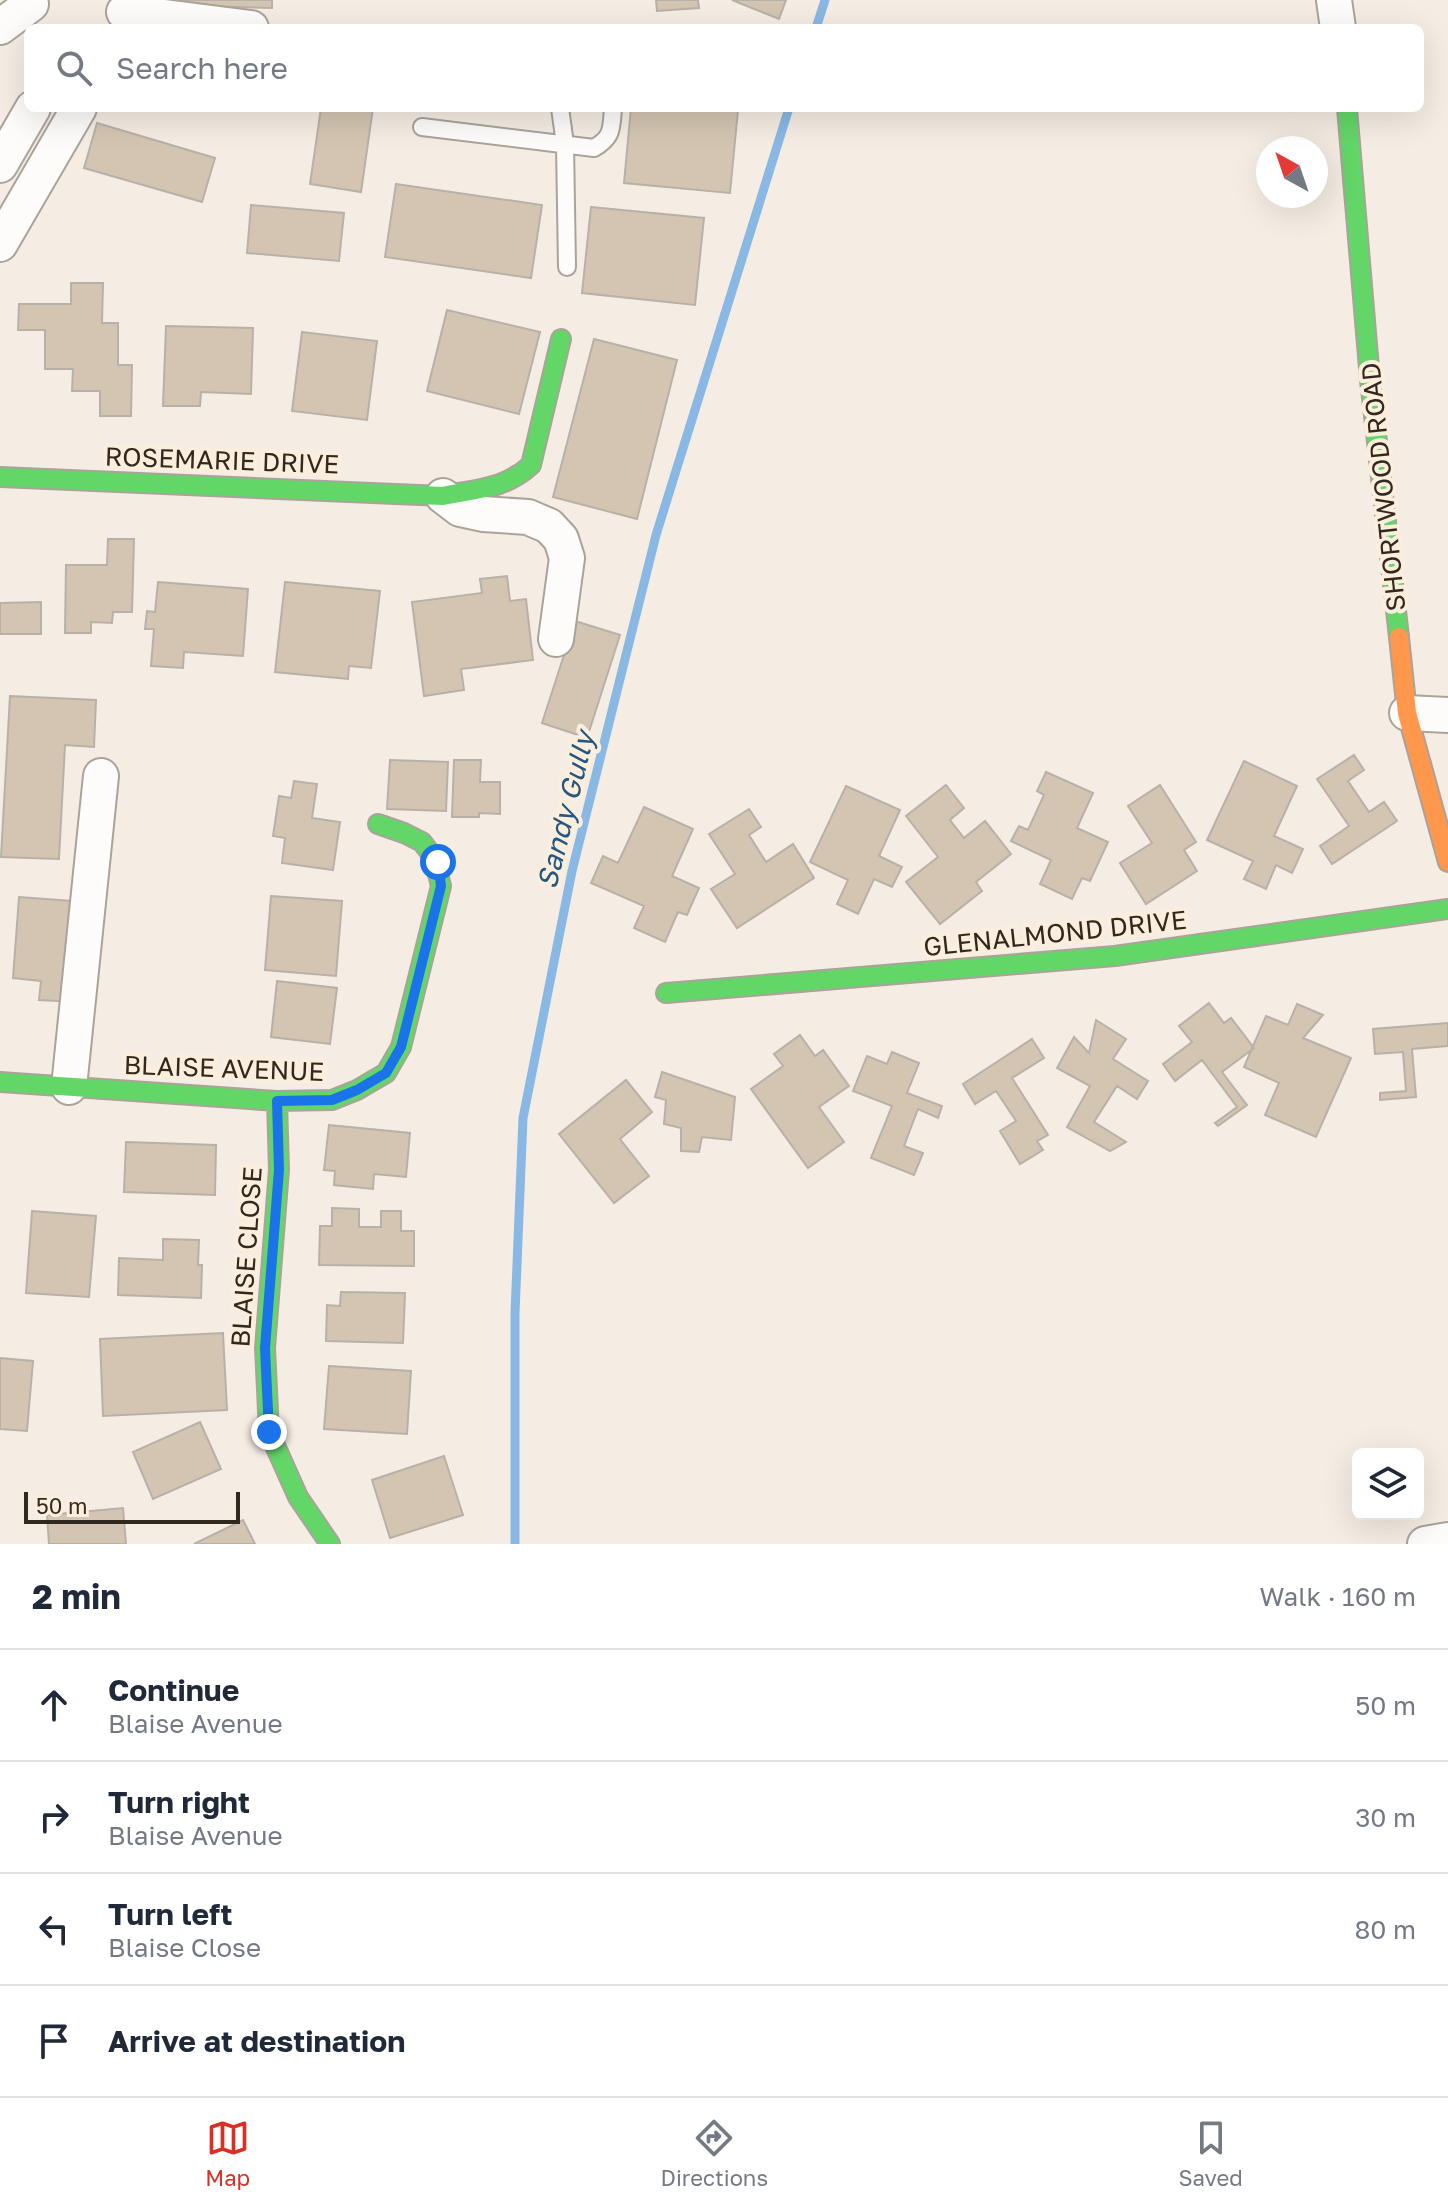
<!DOCTYPE html>
<meta charset="utf-8">
<style>
body{margin:0;font-family:"Golos Text",sans-serif;background:#f6f6f7;color:#1f2937}
.controls{position:absolute;right:24px;bottom:24px;display:grid;overflow:hidden;border-radius:12px;box-shadow:0 8px 32px #0002}
.controls button{width:72px;height:72px;display:grid;place-items:center;padding:0;border:0;border-bottom:2px solid #e0e1e3;background:#fff;color:#1f2937;font:40px sans-serif}
.compass{position:absolute;left:1256px;top:136px;width:72px;height:72px;border-radius:50%;background:#fff;box-shadow:0 8px 32px #0002;rotate:320deg}
.scale{position:absolute;left:24px;bottom:20px;width:216px;box-sizing:border-box;padding-left:8px;border:4px solid #32291e;border-top:0;font-size:22px;line-height:28px;white-space:nowrap;color:#32291e;-webkit-text-stroke:6px #fceedd;paint-order:stroke}
.stop{position:absolute;width:24px;height:24px;margin:-18px;border:6px solid #1a73e8;border-radius:50%;background:#fff}
.stop.end{background:#1a73e8;border-color:#fff;box-shadow:0 2px 8px #0008}
.list{margin:0;padding:0;list-style:none}
h2{display:flex;justify-content:space-between;align-items:center;height:104px;margin:0;padding:0 32px;font-size:34px}
h2 small{font-size:26px;font-weight:400;color:#747a83}
.list li{display:grid;grid-template-columns:52px 1fr auto;gap:24px;align-items:center;box-sizing:border-box;height:112px;padding:0 32px;border-top:2px solid #e0e1e3}
.list b{display:block;font-size:30px;white-space:nowrap}
.list p{margin:0;font-size:26px;white-space:nowrap;color:#747a83}
.list em{font-size:26px;font-style:normal;color:#747a83}
.icon{flex:none;width:44px;height:44px;fill:none;stroke:currentColor;stroke-width:2;stroke-linecap:round;stroke-linejoin:round}
.map{position:relative;flex:none;width:1448px;height:1544px;overflow:hidden}
.search{position:absolute;background:#fff;box-shadow:0 8px 32px #0002;left:24px;right:24px;top:24px;height:88px;display:flex;align-items:center;gap:20px;box-sizing:border-box;padding:0 28px;border-radius:12px;color:#747a83;font-size:30px}
.sheet{height:552px;background:#fff}
nav{display:flex;justify-content:space-around;align-items:center;box-sizing:border-box;height:112px;border-top:2px solid #e0e1e3;background:#fff;font-size:22px;color:#747a83}
nav a{display:grid;justify-items:center;gap:4px}
nav .on{color:#d93025}
.map>svg:first-child{display:block}
</style>
<div class="map">
<svg width="1448" height="1544" viewBox="0 0 1448 1544">
<rect width="100%" height="100%" fill="#f5ede4"/>
<g fill="none" stroke-linecap="round" stroke-linejoin="round">
<path stroke="#88b8e3" stroke-width="9" d="M816 28 825 0
M515 1544V1313L523 1118 572 871 656 535 789 108"/>
</g>
<path fill="#d3c5b1" stroke="#b8b1a8" stroke-width="2" d="M151 0H272V8L151 5Z
M656 0H698L699 8 657 11Z
M732 0H786L779 19Z
M321 108H373L361 192 310 184Z
M631 108H715L738 110 730 193 624 183Z
M97 123 215 158 202 202 84 168Z
M396 184 542 205 531 278 385 257Z
M251 205 344 213 339 261 247 253Z
M591 207 704 218 695 305 582 293Z
M71 283H103L102 323H118V365H132L131 416H100V391H72L73 369H45V330H18L19 304H71Z
M447 310 540 332 519 414 427 391Z
M166 326 253 328 251 394 201 392 200 406H163Z
M302 332 377 341 367 420 292 411Z
M594 339 677 360 637 519 553 497Z
M108 539H134L132 612H113L112 623 91 622V633H65L66 565H107Z
M507 576 510 601 526 599 533 660 461 669 464 690 424 696 412 602 482 593 480 579Z
M158 582 248 589 243 656 184 652 183 668 151 666 154 629H145L147 611 155 612Z
M285 582 380 591 371 668 349 666 348 679 275 672Z
M41 602V634H0V603Z
M575 621 620 635 587 738 542 723Z
M10 696 96 700 94 747 65 745 59 859 1 857Z
M1354 755 1364 770 1348 781 1369 812 1384 802 1397 821 1332 864 1320 846 1349 826 1317 779Z
M390 760 448 762 446 811 387 809Z
M454 760H481L480 782H500V814L479 813V817H452Z
M1244 761 1297 786 1274 836 1303 849 1292 873 1276 865 1266 889 1244 879 1253 861 1207 840Z
M1046 772 1093 793 1077 828 1108 842 1090 881 1082 878 1072 899 1040 884 1051 860 1011 841 1019 826 1028 830 1044 795 1037 791Z
M294 781 317 784 312 818 340 822 333 870 282 863 285 838 273 836 279 796 291 798Z
M946 785 964 808 950 820 964 838 985 821 1011 854 976 882 982 891 940 924 906 882 938 857 906 816Z
M1160 785 1196 842 1184 850 1197 871 1146 904 1120 863 1152 843 1128 806Z
M846 786 900 810 879 856 902 867 892 887 874 879 858 914 837 904 848 880 810 862Z
M644 807 693 829 672 876 699 888 687 915 678 912 665 942 634 928 644 906 591 883 603 856 618 863Z
M749 809 761 827 749 835 766 862 793 844 814 878 737 928 711 889 735 874 709 834Z
M271 896 342 901 336 976 265 970Z
M19 897 85 902 76 1002 39 1000 41 981 13 978Z
M277 981 337 988 330 1044 271 1037Z
M1209 1003 1224 1023 1231 1018 1254 1048 1222 1072 1247 1105 1218 1126 1215 1123 1237 1107 1202 1060 1175 1081 1163 1064 1192 1042 1179 1026Z
M1297 1004 1323 1015 1303 1038 1351 1058 1316 1137 1265 1115 1279 1083 1244 1067 1266 1016 1288 1025Z
M1096 1020 1126 1039 1113 1059 1148 1081 1137 1099 1117 1086 1094 1122 1126 1142 1110 1151 1067 1127 1090 1086 1057 1068 1074 1037 1089 1053Z
M1448 1023V1046L1412 1049 1416 1097 1380 1100V1093L1406 1091 1403 1052 1375 1054 1373 1029Z
M800 1035 815 1056 823 1050 849 1086 819 1107 844 1142 808 1168 751 1089 783 1066 774 1054Z
M1032 1039 1044 1058 1012 1078 1048 1135 1037 1141 1043 1150 1020 1164 1000 1131 1016 1121 996 1091 975 1104 963 1084Z
M892 1052 919 1063 907 1093 942 1106 938 1118 918 1109 904 1146 923 1153 914 1175 871 1158 892 1106 853 1091 867 1056 887 1064Z
M662 1072 735 1097 731 1140 702 1137 699 1152 681 1151V1128L664 1124 666 1100 655 1097Z
M626 1080 652 1112 620 1139 649 1176 614 1203 559 1134Z
M329 1125 410 1133 406 1177 374 1174 373 1189 334 1185 335 1171 324 1170Z
M126 1142 216 1145 215 1195 124 1192Z
M332 1208 359 1209V1227H381V1211H401V1231H414V1266L319 1265 320 1226H332Z
M32 1211 96 1216 89 1297 26 1293Z
M163 1239 199 1240 198 1265H202L201 1298 118 1295 119 1258 163 1260Z
M341 1292 405 1293 403 1343 326 1341 327 1305 340 1306Z
M223 1333 227 1410 103 1416 100 1339Z
M0 1358 33 1361 27 1431 0 1429Z
M329 1366 411 1371 407 1434 324 1429Z
M200 1422 221 1469 153 1499 133 1452Z
M444 1456 463 1515 390 1538 372 1480Z
M123 1508 126 1544H49L47 1515Z
M243 1520 255 1544H194Z"/>
<g fill="none" stroke-linecap="round" stroke-linejoin="round">
<g stroke="#aaa39a" stroke-width="20">
<path id="lane" d="M560 108 565 144 567 267
M422 127 594 148C613 137 611 129 613 109"/>
</g>
<g stroke="#aaa39a" stroke-width="38">
<path id="street" d="M1334 0 1338 28
M124 12 251 28
M0 27 31 4
M0 165 33 108
M0 244 79 108
M443 496 460 509 483 514 528 517 549 526 561 539 567 558 556 639
M1407 713 1448 715
M69 1087 101 776
M1425 1544 1448 1540"/>
</g>
<g stroke="#aaa39a" stroke-width="22">
<path id="fast" d="M1347 108 1370 380 1399 637
M0 477 443 496C477 489 505 489 531 465L561 339
M666 993 1115 956 1448 909
M0 1082 277 1101 332 1100 357 1090 386 1073 401 1047 441 886 434 858 422 842 404 833 378 824
M277 1101 279 1170 265 1348 269 1432 298 1497 330 1544"/>
</g>
<g stroke="#aaa39a" stroke-width="22">
<path id="slow" d="M1399 637 1407 713 1448 862"/>
</g>
<use href="#lane" stroke="#fefcfb" stroke-width="16"/>
<use href="#street" stroke="#fefcfb" stroke-width="34"/>
<use href="#fast" stroke="#63d668" stroke-width="18"/>
<use href="#slow" stroke="#ff974d" stroke-width="18"/>
</g>
<g fill="none" stroke-linecap="round" stroke-linejoin="round">
<path stroke="#1a73e8" stroke-width="10" d="M269 1432 265 1348 279 1170 277 1101 332 1100 357 1090 386 1073 401 1047 441 886 438 862"/>
</g>
<g text-anchor="middle" dominant-baseline="central" stroke-width="8" stroke-linejoin="round" paint-order="stroke">
<g font-size="26" fill="#32291e" stroke="#fceedd">
<text transform="translate(222 460) rotate(2)">ROSEMARIE DRIVE</text>
<text transform="translate(1383 487) rotate(-96)">SHORTWOOD ROAD</text>
<text transform="translate(1055 933) rotate(-6)">GLENALMOND DRIVE</text>
<text transform="translate(224 1068) rotate(2)">BLAISE AVENUE</text>
<text transform="translate(246 1257) rotate(-86)">BLAISE CLOSE</text>
</g>
<g font-size="28" font-style="italic" fill="#235681" stroke="#fceedd">
<text transform="translate(565 810) rotate(-76)">Sandy Gully</text>
</g>
</g>
</svg>
<div class="controls">
<button><svg class="icon" aria-label="layers" viewBox="0 0 24 24"><path d="M12 4l9 5-9 5-9-5zM3 14l9 5 9-5"/></svg></button>
</div>
<svg class="compass" viewBox="-18 -18 36 36"><path d="M0-13l5 13h-10z" fill="#e53935"/><path d="M0 13l5-13h-10z" fill="#747a83"/></svg>
<div class="scale">50 m</div>
<div class="stop" style="left:438px;top:862px"></div>
<div class="stop end" style="left:269px;top:1432px"></div>
<div class="search"><svg class="icon" aria-label="search" viewBox="0 0 24 24"><circle cx="10" cy="10" r="6"/><path d="M15 15l6 6"/></svg>Search here</div>
</div>
<section class="sheet">
<h2>2 min<small>Walk · 160 m</small></h2>
<ul class="list">
<li><svg class="icon" aria-label="ahead" viewBox="0 0 24 24"><path d="M12 20V5M6 11l6-6 6 6"/></svg><div><b>Continue</b><p>Blaise Avenue</p></div><em>50 m</em></li>
<li><svg class="icon" aria-label="right" viewBox="0 0 24 24"><path d="M7 20v-9h11M14 6l5 5-5 5"/></svg><div><b>Turn right</b><p>Blaise Avenue</p></div><em>30 m</em></li>
<li><svg class="icon" aria-label="left" viewBox="0 0 24 24"><path d="M17 20v-9H6M10 6l-5 5 5 5"/></svg><div><b>Turn left</b><p>Blaise Close</p></div><em>80 m</em></li>
<li><svg class="icon" aria-label="arrive" viewBox="0 0 24 24"><path d="M6 21V4h12l-3 4 3 4H6"/></svg><div><b>Arrive at destination</b></div></li>
</ul>
</section>
<nav>
<a class="on"><svg class="icon" aria-label="map" viewBox="0 0 24 24"><path d="M3 6l6-2 6 2 6-2v14l-6 2-6-2-6 2zM9 4v14M15 6v14"/></svg>Map</a>
<a><svg class="icon" aria-label="directions" viewBox="0 0 24 24"><path d="M12 3l9 9-9 9-9-9zM9 14v-3h6M13 9l2 2-2 2"/></svg>Directions</a>
<a><svg class="icon" aria-label="saved" viewBox="0 0 24 24"><path d="M7 4h10v16l-5-4-5 4z"/></svg>Saved</a>
</nav>
